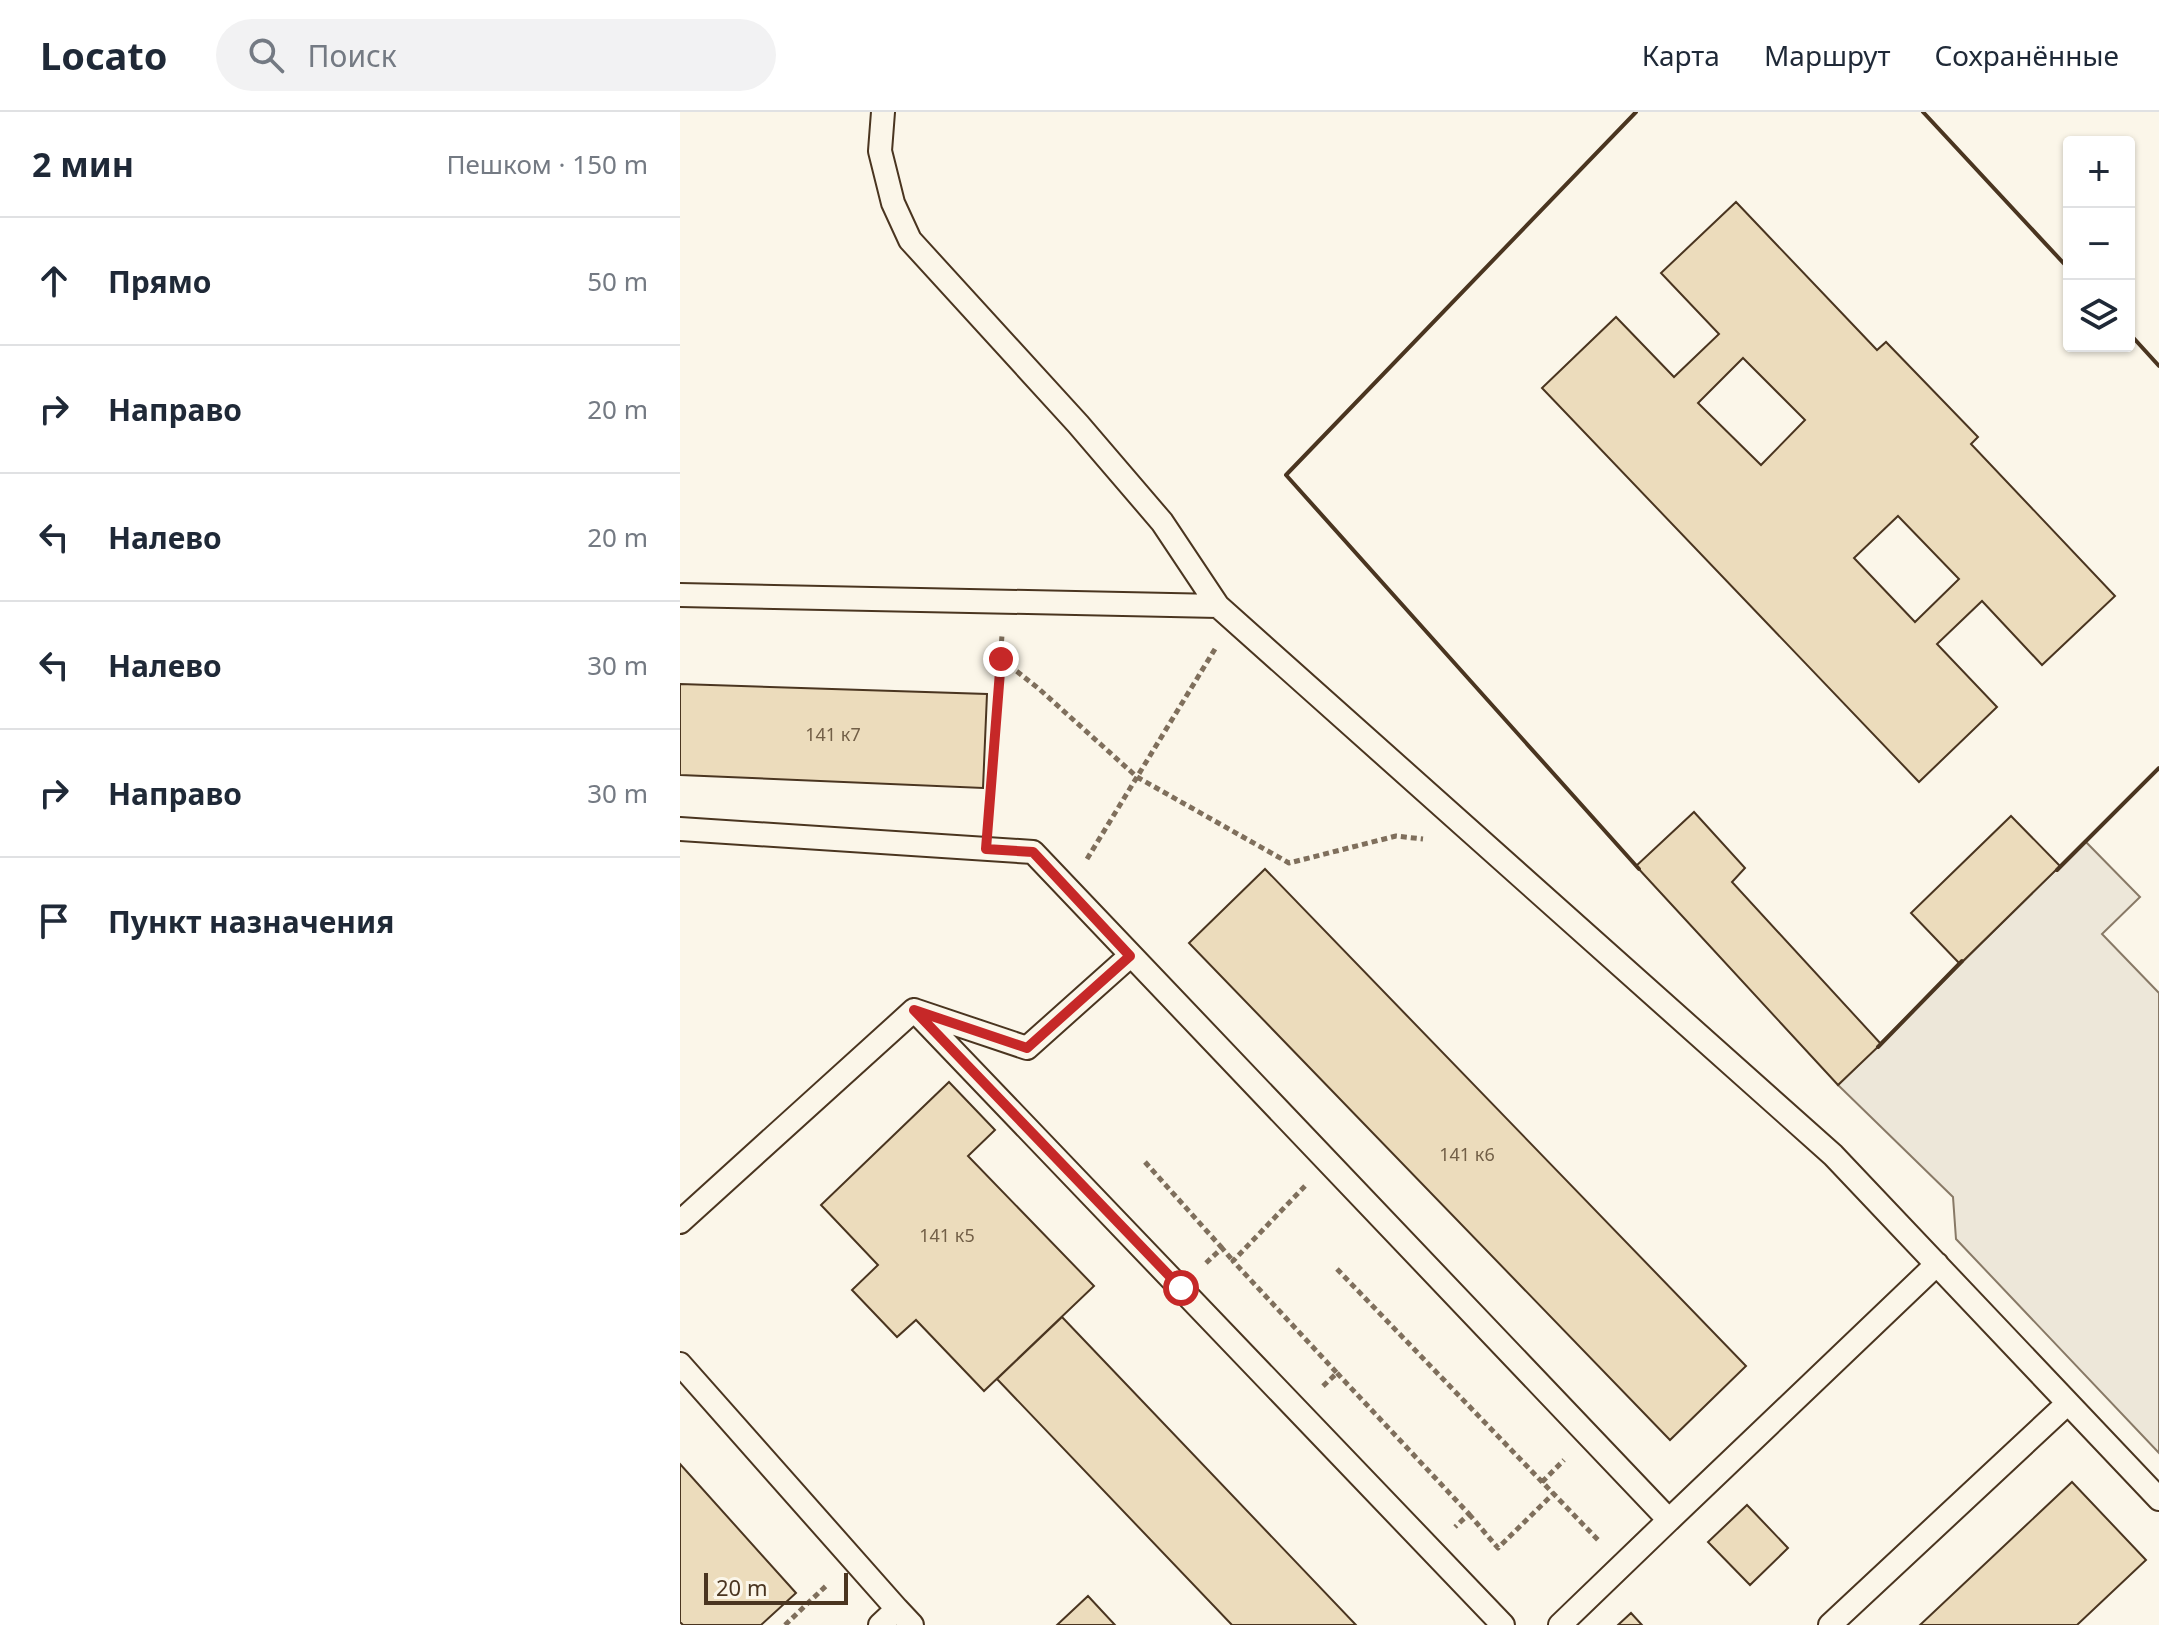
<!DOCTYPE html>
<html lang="ru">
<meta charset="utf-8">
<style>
body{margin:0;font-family:"Noto Sans",sans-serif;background:#f2f2f3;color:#1f2937}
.controls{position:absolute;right:24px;top:24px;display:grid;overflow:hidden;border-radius:8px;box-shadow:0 2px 6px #0004}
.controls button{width:72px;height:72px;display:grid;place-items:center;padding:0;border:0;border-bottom:2px solid #e0e1e3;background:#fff;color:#1f2937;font:40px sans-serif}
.scale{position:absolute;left:24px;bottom:20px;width:144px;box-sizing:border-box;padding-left:8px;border:4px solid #4a3520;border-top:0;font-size:22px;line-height:28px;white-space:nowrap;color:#4a3520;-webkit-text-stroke:6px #fbf6e9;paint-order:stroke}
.stop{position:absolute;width:24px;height:24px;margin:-18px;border:6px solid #c62828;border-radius:50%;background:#fff}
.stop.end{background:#c62828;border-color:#fff;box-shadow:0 2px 8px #0008}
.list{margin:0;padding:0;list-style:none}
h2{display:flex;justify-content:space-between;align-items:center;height:104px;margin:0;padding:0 32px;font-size:34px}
h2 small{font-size:26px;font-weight:400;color:#747a83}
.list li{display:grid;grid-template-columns:52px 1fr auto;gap:24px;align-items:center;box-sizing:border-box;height:128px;padding:0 32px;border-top:2px solid #e0e1e3}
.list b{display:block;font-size:30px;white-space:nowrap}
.list em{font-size:26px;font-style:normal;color:#747a83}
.icon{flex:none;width:44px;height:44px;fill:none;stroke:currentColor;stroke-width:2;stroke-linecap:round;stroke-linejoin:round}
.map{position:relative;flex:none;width:1479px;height:1513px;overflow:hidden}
header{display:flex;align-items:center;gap:48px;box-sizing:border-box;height:112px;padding:0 40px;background:#fff;border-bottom:2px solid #e0e1e3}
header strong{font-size:38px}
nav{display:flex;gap:44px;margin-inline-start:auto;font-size:28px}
.search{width:560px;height:72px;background:#f2f2f3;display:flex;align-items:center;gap:20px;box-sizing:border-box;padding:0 28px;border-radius:44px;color:#747a83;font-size:30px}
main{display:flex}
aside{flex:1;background:#fff}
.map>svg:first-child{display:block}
</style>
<header>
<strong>Locato</strong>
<div class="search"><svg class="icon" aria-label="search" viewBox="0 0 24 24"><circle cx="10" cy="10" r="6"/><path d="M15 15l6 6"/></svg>Поиск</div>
<nav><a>Карта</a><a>Маршрут</a><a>Сохранённые</a></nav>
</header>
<main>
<aside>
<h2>2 мин<small>Пешком · 150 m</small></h2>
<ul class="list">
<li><svg class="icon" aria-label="ahead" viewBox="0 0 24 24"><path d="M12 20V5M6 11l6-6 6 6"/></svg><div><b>Прямо</b></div><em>50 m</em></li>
<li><svg class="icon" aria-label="right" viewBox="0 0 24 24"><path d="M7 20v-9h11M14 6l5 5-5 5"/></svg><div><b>Направо</b></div><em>20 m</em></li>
<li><svg class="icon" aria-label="left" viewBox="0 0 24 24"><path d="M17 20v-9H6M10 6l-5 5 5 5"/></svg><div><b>Налево</b></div><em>20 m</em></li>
<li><svg class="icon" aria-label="left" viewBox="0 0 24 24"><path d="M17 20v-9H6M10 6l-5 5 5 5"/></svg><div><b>Налево</b></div><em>30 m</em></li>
<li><svg class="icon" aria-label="right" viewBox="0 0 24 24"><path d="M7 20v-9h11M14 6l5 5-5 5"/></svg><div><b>Направо</b></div><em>30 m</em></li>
<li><svg class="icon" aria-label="arrive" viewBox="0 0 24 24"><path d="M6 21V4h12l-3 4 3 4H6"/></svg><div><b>Пункт назначения</b></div></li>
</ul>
</aside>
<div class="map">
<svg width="1479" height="1513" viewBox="0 0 1479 1513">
<rect width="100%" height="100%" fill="#fbf6e9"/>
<path fill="#ede7d9" stroke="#887966" stroke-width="2" d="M1405 729 1460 785 1422 822 1479 881V1341L1276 1127 1273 1085 1158 973Z"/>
<path fill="#ecdcbc" stroke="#4a3520" stroke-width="2" fill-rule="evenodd" d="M1056 90 1197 238 1206 230 1298 325 1291 332 1435 484 1362 553 1302 489 1257 532 1317 595 1239 670 862 276 936 205 994 265 1039 222 981 161ZM1063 246 1125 308 1081 353 1018 291ZM1218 404 1279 467 1235 510 1174 446Z
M0 572 307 582 303 676 0 663Z
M1014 700 1065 756 1052 770 1201 932 1158 973 956 754Z
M1331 704 1380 754 1280 852 1231 801Z
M585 757 1066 1254 990 1328 509 831Z
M269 970 315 1018 288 1044 414 1174 304 1279 236 1208 217 1225 172 1178 198 1153 141 1093Z
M382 1205 676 1513H552L317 1267Z
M0 1352 116 1481 81 1513H3L0 1510Z
M1392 1370 1466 1448 1397 1513H1240Z
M1067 1393 1108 1436 1070 1473 1028 1430Z
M408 1484 435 1513H377Z
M951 1501 962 1513H938Z"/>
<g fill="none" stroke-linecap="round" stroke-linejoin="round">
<g stroke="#4a3520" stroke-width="26">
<path id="service" d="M203 0 200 39 213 91 230 128 398 312 482 410 538 494
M0 483 538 494 1153 1043 1479 1387
M0 717 353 740 989 1408 1257 1152
M234 898 823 1513
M0 1110 234 898 347 936 450 844
M0 1252 217 1497
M200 1513 217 1497 232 1513
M880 1513 989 1408
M1150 1513 1388 1291"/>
</g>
<path stroke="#7f6f5c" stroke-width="5" stroke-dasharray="6 4" stroke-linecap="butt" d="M321 547 358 576 457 665 609 751 716 724 743 727
M309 700 322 523
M407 747 535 537
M465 1050 542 1136
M625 1074 553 1149 657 1261 641 1276
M526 1151 542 1136 553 1149
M657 1157 919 1429
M657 1261 789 1402 775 1415
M862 1370 884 1348
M789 1402 818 1436 874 1381
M105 1513 148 1472"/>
<use href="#service" stroke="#fbf6e9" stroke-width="22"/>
<path stroke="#4a3520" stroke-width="4" d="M956 0 606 363 959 757
M1243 0 1389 157
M1449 221 1479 254
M1377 758 1479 656
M1198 935 1282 849"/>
</g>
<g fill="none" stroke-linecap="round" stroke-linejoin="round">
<path stroke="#c62828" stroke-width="10" d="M321 547 306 737 353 740 450 844 347 936 234 898 501 1176"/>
</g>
<g text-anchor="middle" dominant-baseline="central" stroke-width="6" stroke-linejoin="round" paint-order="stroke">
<g font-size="18" fill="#725f47">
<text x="153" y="622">141 к7</text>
<text x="787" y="1042">141 к6</text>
<text x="267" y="1123">141 к5</text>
</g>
</g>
</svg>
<div class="controls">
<button>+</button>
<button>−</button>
<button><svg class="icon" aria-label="layers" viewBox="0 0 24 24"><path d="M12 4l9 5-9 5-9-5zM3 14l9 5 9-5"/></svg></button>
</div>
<div class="scale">20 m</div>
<div class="stop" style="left:501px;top:1176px"></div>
<div class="stop end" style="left:321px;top:547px"></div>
</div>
</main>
